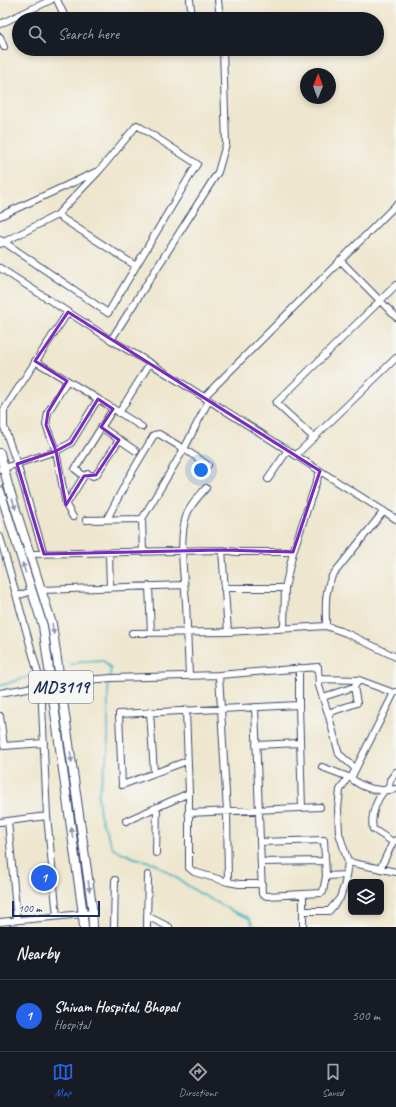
<!DOCTYPE html>
<style>
body{margin:0;font-family:Caveat,sans-serif;background:#20242c;color:#f1f3f6}
.controls{position:absolute;right:12px;bottom:12px;display:grid;overflow:hidden;border-radius:6px;box-shadow:0 2px 6px #0003}
.controls button{width:36px;height:36px;display:grid;place-items:center;padding:0;border:0;border-bottom:1px solid #363941;background:#171b24;color:#f1f3f6;font:20px sans-serif}
.compass{position:absolute;left:300px;top:68px;width:36px;height:36px;border-radius:50%;background:#171b24;box-shadow:0 2px 6px #0003;rotate:1deg}
.scale{position:absolute;left:12px;bottom:10px;width:88px;box-sizing:border-box;padding-left:4px;border:2px solid #1b2f5e;border-top:0;font-size:11px;line-height:14px;white-space:nowrap;color:#1b2f5e;-webkit-text-stroke:3px #f6f6f2;paint-order:stroke}
.you{position:absolute;left:201px;top:470px;width:14px;height:14px;margin:-10px;border:3px solid #fff;border-radius:50%;background:#1a73e8;box-shadow:0 0 0 6px #1a73e833}
.badge{display:grid;place-items:center;width:26px;height:26px;border-radius:50%;background:#2563eb;color:#fff;font-size:13px;font-weight:700}
.pin{position:absolute;translate:-50% -50%;border:2px solid #fff;box-shadow:0 1px 4px #0006}
.list{margin:0;padding:0;list-style:none}
h2{display:flex;justify-content:space-between;align-items:center;height:52px;margin:0;padding:0 16px;font-size:17px}
h2 small{font-size:13px;font-weight:400;color:#9ea1a6}
.list li{display:grid;grid-template-columns:26px 1fr auto;gap:12px;align-items:center;box-sizing:border-box;height:72px;padding:0 16px;border-top:1px solid #363941}
.list b{display:block;font-size:15px;white-space:nowrap}
.list p{margin:0;font-size:13px;white-space:nowrap;color:#9ea1a6}
.list em{font-size:13px;font-style:normal;color:#9ea1a6}
.icon{flex:none;width:22px;height:22px;fill:none;stroke:currentColor;stroke-width:2;stroke-linecap:round;stroke-linejoin:round}
.map{position:relative;flex:none;width:396px;height:927px;overflow:hidden}
.search{position:absolute;background:#171b24;box-shadow:0 2px 6px #0003;left:12px;right:12px;top:12px;height:44px;display:flex;align-items:center;gap:10px;box-sizing:border-box;padding:0 14px;border-radius:22px;color:#9ea1a6;font-size:15px}
.sheet{height:124px;background:#171b24}
nav{display:flex;justify-content:space-around;align-items:center;box-sizing:border-box;height:56px;border-top:1px solid #363941;background:#171b24;font-size:11px;color:#9ea1a6}
nav a{display:grid;justify-items:center;gap:2px}
nav .on{color:#2563eb}
.map>svg:first-child{display:block}
</style>
<div class="map">
<svg width="396" height="927" viewBox="0 0 396 927">
<rect width="100%" height="100%" fill="#f6f6f2"/>
<filter id="ink" filterUnits="userSpaceOnUse"><feTurbulence type="fractalNoise" baseFrequency=".025" numOctaves="2"/><feDisplacementMap in="SourceGraphic" scale="8" xChannelSelector="R" yChannelSelector="G"/><feConvolveMatrix kernelMatrix="1 2 1 2 8 2 1 2 1" color-interpolation-filters="sRGB"/></filter>
<filter id="wash" filterUnits="userSpaceOnUse"><feTurbulence type="fractalNoise" baseFrequency=".012" numOctaves="4" result="noise"/><feDisplacementMap in="SourceGraphic" scale="16" xChannelSelector="R" yChannelSelector="G"/><feGaussianBlur stdDeviation="0.9" result="paint"/><feColorMatrix in="noise" values="0 0 0 0 0 0 0 0 0 0 0 0 0 0 0 0 0 1.4 0 .05"/><feComposite in="paint" operator="in"/></filter>
<g filter="url(#wash)">
<rect width="100%" height="100%" fill="#eee6ce"/>
<g fill="none" stroke-linecap="round" stroke-linejoin="round">
<path stroke="#47b4c2" stroke-width="2" d="M70 665 81 661 103 660 111 669 108 690V753L98 796 100 815 113 849 135 858 154 863 196 891 230 910 249 918 254 927
M0 686 30 676"/>
</g>
</g>
<g filter="url(#ink)">
<g fill="none" stroke-linecap="round" stroke-linejoin="round">
<g stroke="#3b4a6f" stroke-width="8">
<path id="minor" d="M57 0 66 19
M190 0 192 18
M218 0 220 19
M0 24 51 0
M0 37 4 47
M57 215 136 266
M0 216 96 172
M0 240 4 242 108 313 197 164 137 125 99 171 57 215 4 242 0 244
M340 260 396 317
M0 268 111 340 150 363 396 519
M111 340 218 172 226 144 223 49
M35 361 98 399 142 427
M67 381 48 412 46 425 56 451 66 505 73 517
M204 397 396 205
M119 413 150 363
M101 427 136 451
M314 438 276 403 396 285
M296 455 396 358
M1 469 56 451 71 443 98 399
M84 476 75 469 113 409
M268 479 288 450
M66 505 84 476 88 474 93 476 96 475 119 440
M107 519 129 477 154 435 159 434 184 449 208 465
M86 520 142 519
M0 537 41 684 47 816 57 916
M222 550 228 632
M143 552 142 519 184 449 209 400
M109 553 110 588
M30 554 222 550 236 552H293
M44 554 17 464 4 427V410L68 312
M149 586 151 633
M224 588H285
M41 590 184 585
M17 596 32 591
M326 626C326 608 324 593 332 576L384 511
M284 628 285 588 293 552 320 471
M132 633 228 632 326 626 346 633 396 657
M299 668V705L302 808
M219 675 227 811 228 882 239 884H262
M189 676C188 651 187 627 186 602 184 579 178 536 187 514 191 504 199 496 206 488
M319 679 359 680 394 693
M396 692 394 693 351 778C364 790 379 792 396 789
M0 693 60 682 112 678 219 675 318 667 319 686 328 713 339 754 355 768
M323 697 354 687
M255 707 262 894 267 896 321 893 323 892 326 876 324 840 260 842
M186 710 189 793V868L194 872 228 882
M150 712 154 773
M328 713 357 703 354 687 359 680
M0 716 4 746 44 743
M256 745 300 743
M187 761 122 785 119 714 299 705
M322 767 351 778
M188 813 320 807
M8 821 17 920
M126 821 189 793
M0 822 47 816
M393 842 373 829C370 816 377 795 389 787L390 780 396 772
M156 853 157 807
M261 862 324 861
M348 862 396 872
M380 869 393 842 396 840
M326 876 346 875
M303 911H329L340 898 345 883 348 862 339 833 338 809 340 790 348 777
M147 916 169 927
M0 922 93 913
M114 927 115 880
M147 927 148 875
M303 927V894"/>
</g>
<g stroke="#3b4a6f" stroke-width="10">
<path id="major" d="M0 453 8 485 52 624 92 906 93 927
M0 491 43 626 82 907 84 927"/>
</g>
<use href="#minor" stroke="#fff" stroke-width="6"/>
<use href="#major" stroke="#fff" stroke-width="8"/>
</g>
<defs><path id="oneway-solid" d="M-6-.8H1V-3.2L6.5 0L1 3.2V.8H-6Z"/></defs>
<g fill="#8d97ae">
<use href="#oneway-solid" transform="translate(14 504) rotate(72)"/>
<use href="#oneway-solid" transform="translate(24 568) rotate(-108)"/>
<use href="#oneway-solid" transform="translate(53 629) rotate(81)"/>
<use href="#oneway-solid" transform="translate(71 757) rotate(82)"/>
<use href="#oneway-solid" transform="translate(72 833) rotate(-98)"/>
<use href="#oneway-solid" transform="translate(89 886) rotate(82)"/>
</g>
</g>
<path fill="none" stroke="#7b2cbf" stroke-width="3" stroke-linejoin="round" d="M68 312 320 471 293 552 222 550 44 554 17 464 56 451 66 505 84 476 96 475 119 440 101 427 113 409 98 399 71 443 56 451 46 425 48 412 67 381 35 361Z"/>
<g text-anchor="middle" dominant-baseline="central" stroke-width="3" stroke-linejoin="round" paint-order="stroke">
<rect fill="#f6f6f2" stroke="#5d6b8a" stroke-width="1" x="29" y="671" width="64" height="32" rx="3"/>
<g font-size="18" font-weight="bold" fill="#1b2f5e">
<text x="61" y="687">MD3119</text>
</g>
</g>
</svg>
<div class="controls">
<button><svg class="icon" aria-label="layers" viewBox="0 0 24 24"><path d="M12 4l9 5-9 5-9-5zM3 14l9 5 9-5"/></svg></button>
</div>
<svg class="compass" viewBox="-18 -18 36 36"><path d="M0-13l5 13h-10z" fill="#e53935"/><path d="M0 13l5-13h-10z" fill="#9ea1a6"/></svg>
<div class="scale">100 m</div>
<div class="you"></div>
<div class="pin badge" style="left:44px;top:878px">1</div>
<div class="search"><svg class="icon" aria-label="search" viewBox="0 0 24 24"><circle cx="10" cy="10" r="6"/><path d="M15 15l6 6"/></svg>Search here</div>
</div>
<section class="sheet">
<h2>Nearby<small></small></h2>
<ul class="list">
<li><span class="badge">1</span><div><b>Shivam Hospital, Bhopal</b><p>Hospital</p></div><em>500 m</em></li>
</ul>
</section>
<nav>
<a class="on"><svg class="icon" aria-label="map" viewBox="0 0 24 24"><path d="M3 6l6-2 6 2 6-2v14l-6 2-6-2-6 2zM9 4v14M15 6v14"/></svg>Map</a>
<a><svg class="icon" aria-label="directions" viewBox="0 0 24 24"><path d="M12 3l9 9-9 9-9-9zM9 14v-3h6M13 9l2 2-2 2"/></svg>Directions</a>
<a><svg class="icon" aria-label="saved" viewBox="0 0 24 24"><path d="M7 4h10v16l-5-4-5 4z"/></svg>Saved</a>
</nav>
